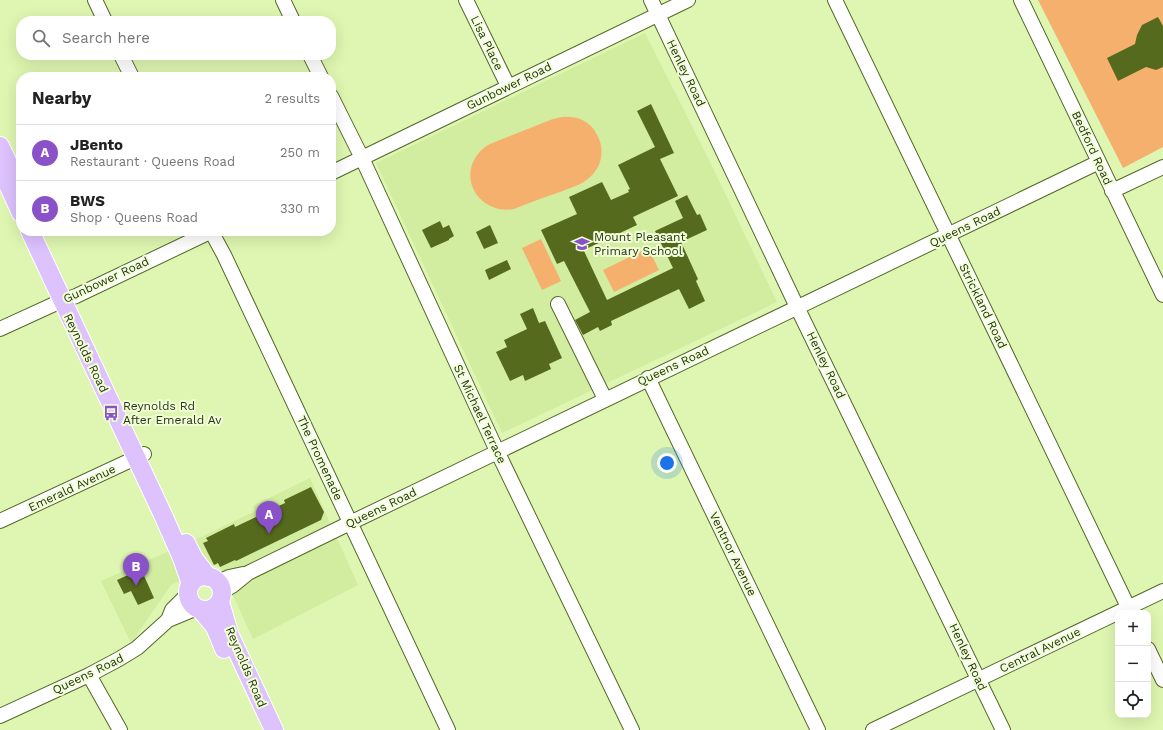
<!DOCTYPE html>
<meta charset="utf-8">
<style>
body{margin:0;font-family:"Work Sans",sans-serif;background:#f6f6f6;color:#222}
.controls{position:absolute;right:12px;bottom:12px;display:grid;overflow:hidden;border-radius:8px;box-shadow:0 4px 16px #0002}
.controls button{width:36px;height:36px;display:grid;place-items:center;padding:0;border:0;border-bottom:1px solid #e0e0e0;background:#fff;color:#222;font:20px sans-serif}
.you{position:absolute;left:667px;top:463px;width:14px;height:14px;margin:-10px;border:3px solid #fff;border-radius:50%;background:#1a73e8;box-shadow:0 0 0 6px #1a73e833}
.badge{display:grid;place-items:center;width:26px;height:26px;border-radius:50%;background:#8b51c8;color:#fff;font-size:13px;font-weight:700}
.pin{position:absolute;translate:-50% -33px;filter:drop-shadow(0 1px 2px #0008)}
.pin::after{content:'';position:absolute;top:21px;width:14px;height:12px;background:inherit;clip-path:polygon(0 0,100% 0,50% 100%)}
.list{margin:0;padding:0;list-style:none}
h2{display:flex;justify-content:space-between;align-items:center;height:52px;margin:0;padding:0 16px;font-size:17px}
h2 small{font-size:13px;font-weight:400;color:#767676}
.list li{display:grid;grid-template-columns:26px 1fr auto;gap:12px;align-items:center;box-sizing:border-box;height:56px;padding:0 16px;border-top:1px solid #e0e0e0}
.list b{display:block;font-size:15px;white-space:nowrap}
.list p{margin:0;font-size:13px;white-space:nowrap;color:#767676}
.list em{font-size:13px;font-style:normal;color:#767676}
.icon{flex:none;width:22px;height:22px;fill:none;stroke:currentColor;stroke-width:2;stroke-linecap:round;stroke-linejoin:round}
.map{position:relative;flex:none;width:1163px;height:730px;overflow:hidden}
.search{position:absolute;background:#fff;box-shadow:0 4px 16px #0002;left:16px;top:16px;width:320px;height:44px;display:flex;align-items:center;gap:10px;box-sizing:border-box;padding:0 14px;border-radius:16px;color:#767676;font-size:15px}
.panel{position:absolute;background:#fff;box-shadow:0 4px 16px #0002;left:16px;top:72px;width:320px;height:164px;border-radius:16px}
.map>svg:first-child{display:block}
</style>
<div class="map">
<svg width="1163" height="730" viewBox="0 0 1163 730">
<rect width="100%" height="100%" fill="#def6b1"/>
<path fill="#d2eca0" d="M645 33 711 164 777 302 502 433 376 163Z
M310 478 358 585 253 639 220 567 214 565 171 585 131 643 101 581 199 538 255 511 253 506Z"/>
<path fill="#f5b06d" d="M1038 0H1163V147L1123 168Z
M562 117C576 116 589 120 596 133 605 147 603 166 590 177 582 185 570 188 560 192 544 197 529 203 514 209 482 215 457 181 478 154 481 150 486 146 490 144 501 139 513 135 525 130 537 126 549 119 562 117Z
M541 239 561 281 542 290 522 248Z
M648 248 659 270 614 292 603 270Z"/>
<path fill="#556a1c" d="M1158 17 1163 26V67L1156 70 1146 67 1118 81 1107 58 1135 44 1137 35 1142 25Z
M651 104 674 153 660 159 678 196 633 217 637 225 588 248V249L584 251 607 300 673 268 655 231 683 218 675 201 687 195 697 215 700 214 707 230 681 242 698 279 696 281 705 301 689 309 679 289 611 321 612 325 600 331 598 327 583 335 575 320 590 312 564 261 557 264 541 230 577 214 569 197 602 182 611 200 629 192 628 190 630 189 618 165 655 147 637 111Z
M440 221 443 228 449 225 454 236 449 239V240L431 248 422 230Z
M490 225 498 243 484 249 476 232Z
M507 260 511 269 489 280 485 270Z
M533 308 539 323 545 321 562 358 549 364 551 369 525 381 523 375 510 381 496 352 507 347 504 340 527 329 520 314Z
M311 487 324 512 321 520 236 561 235 560 220 567 218 563 214 565 203 543 208 541 206 538 234 524 235 527 285 503 284 500Z
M141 569 154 598 138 605 131 591 124 594 117 580Z"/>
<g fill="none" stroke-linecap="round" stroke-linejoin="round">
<g stroke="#556828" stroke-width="16">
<path id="minor" d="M95 0 105 21
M283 0 293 21
M466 0 508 86
M651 0 797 307 1003 730
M835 0 1131 613
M1021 0 1163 295
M121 55 132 77
M310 55 321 77
M331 96 362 158 497 451 632 730
M331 173 688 0
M1112 191 1163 167
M211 231 224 255 448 730
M558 304 605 399
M0 329 61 301 76 296 212 231
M648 378 818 730
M0 521 144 454
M218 582 229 577 243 574
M222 592 232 586 248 573 350 523 1099 162
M168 620 197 608
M1148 649 1163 680
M89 675 120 730
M0 716 89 675 119 659 137 648 168 620 172 610 189 593
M873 730 1163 591"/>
</g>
<g stroke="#fff" stroke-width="20">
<path id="major" d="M0 146 15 178
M0 167 21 213
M30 231 163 515 182 558 191 584
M186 543 194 559 208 577
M188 593a17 17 0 1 1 34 0a17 17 0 1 1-34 0Z
M220 602 230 636 274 730
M201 610 215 627 224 649"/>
</g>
<use href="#minor" stroke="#fff" stroke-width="14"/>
<use href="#major" stroke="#ddc2fe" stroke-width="18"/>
</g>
<defs>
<g id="school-bare" transform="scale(1.2)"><path d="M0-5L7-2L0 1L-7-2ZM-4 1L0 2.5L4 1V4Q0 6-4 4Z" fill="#8b51c8" stroke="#f0ffd6" stroke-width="2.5" paint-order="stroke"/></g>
<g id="bus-bare" transform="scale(1.2)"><path d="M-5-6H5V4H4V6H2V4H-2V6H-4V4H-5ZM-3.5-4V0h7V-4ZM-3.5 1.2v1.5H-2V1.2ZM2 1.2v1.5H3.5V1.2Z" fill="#8b51c8" stroke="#f0ffd6" stroke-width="2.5" paint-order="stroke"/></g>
</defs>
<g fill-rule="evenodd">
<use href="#school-bare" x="582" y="244"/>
<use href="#bus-bare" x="111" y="413"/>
</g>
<g text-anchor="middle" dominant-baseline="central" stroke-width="4" stroke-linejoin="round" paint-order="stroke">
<g font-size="12" fill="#293217" stroke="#f0ffd6">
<text transform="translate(487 43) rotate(64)">Lisa Place</text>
<text transform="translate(686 73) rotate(64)">Henley Road</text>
<text transform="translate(509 86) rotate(-26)">Gunbower Road</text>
<text transform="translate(1092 148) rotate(65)">Bedford Road</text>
<text transform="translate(965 227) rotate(-26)">Queens Road</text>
<text transform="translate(106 280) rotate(-25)">Gunbower Road</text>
<text transform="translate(983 306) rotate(64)">Strickland Road</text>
<text transform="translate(86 353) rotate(64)">Reynolds Road</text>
<text transform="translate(826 365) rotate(64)">Henley Road</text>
<text transform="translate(673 366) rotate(-25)">Queens Road</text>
<text transform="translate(480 414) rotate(65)">St Michael Terrace</text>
<text transform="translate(320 458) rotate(65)">The Promenade</text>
<text transform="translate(72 488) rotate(-25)">Emerald Avenue</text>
<text transform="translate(381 508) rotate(-26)">Queens Road</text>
<text transform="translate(733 554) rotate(64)">Ventnor Avenue</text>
<text transform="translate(1040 650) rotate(-26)">Central Avenue</text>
<text transform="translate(968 657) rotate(65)">Henley Road</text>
<text transform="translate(246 667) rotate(67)">Reynolds Road</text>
<text transform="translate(88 674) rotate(-26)">Queens Road</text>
</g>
<g font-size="12" fill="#293217" stroke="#f0ffd6" text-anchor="start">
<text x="594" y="237">Mount Pleasant<tspan x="594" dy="14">Primary School</tspan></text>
<text x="123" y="406">Reynolds Rd<tspan x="123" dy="14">After Emerald Av</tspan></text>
</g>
</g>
</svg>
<div class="controls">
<button>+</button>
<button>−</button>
<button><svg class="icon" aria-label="locate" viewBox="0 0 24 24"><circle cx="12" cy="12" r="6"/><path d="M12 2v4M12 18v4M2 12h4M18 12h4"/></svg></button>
</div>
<div class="you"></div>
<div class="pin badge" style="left:269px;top:534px">A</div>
<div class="pin badge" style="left:136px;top:586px">B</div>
<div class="search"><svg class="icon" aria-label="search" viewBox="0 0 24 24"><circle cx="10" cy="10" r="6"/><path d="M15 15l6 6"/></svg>Search here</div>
<section class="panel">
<h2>Nearby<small>2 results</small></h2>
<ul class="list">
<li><span class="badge">A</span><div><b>JBento</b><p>Restaurant · Queens Road</p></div><em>250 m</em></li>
<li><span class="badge">B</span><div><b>BWS</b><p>Shop · Queens Road</p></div><em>330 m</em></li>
</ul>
</section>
</div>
